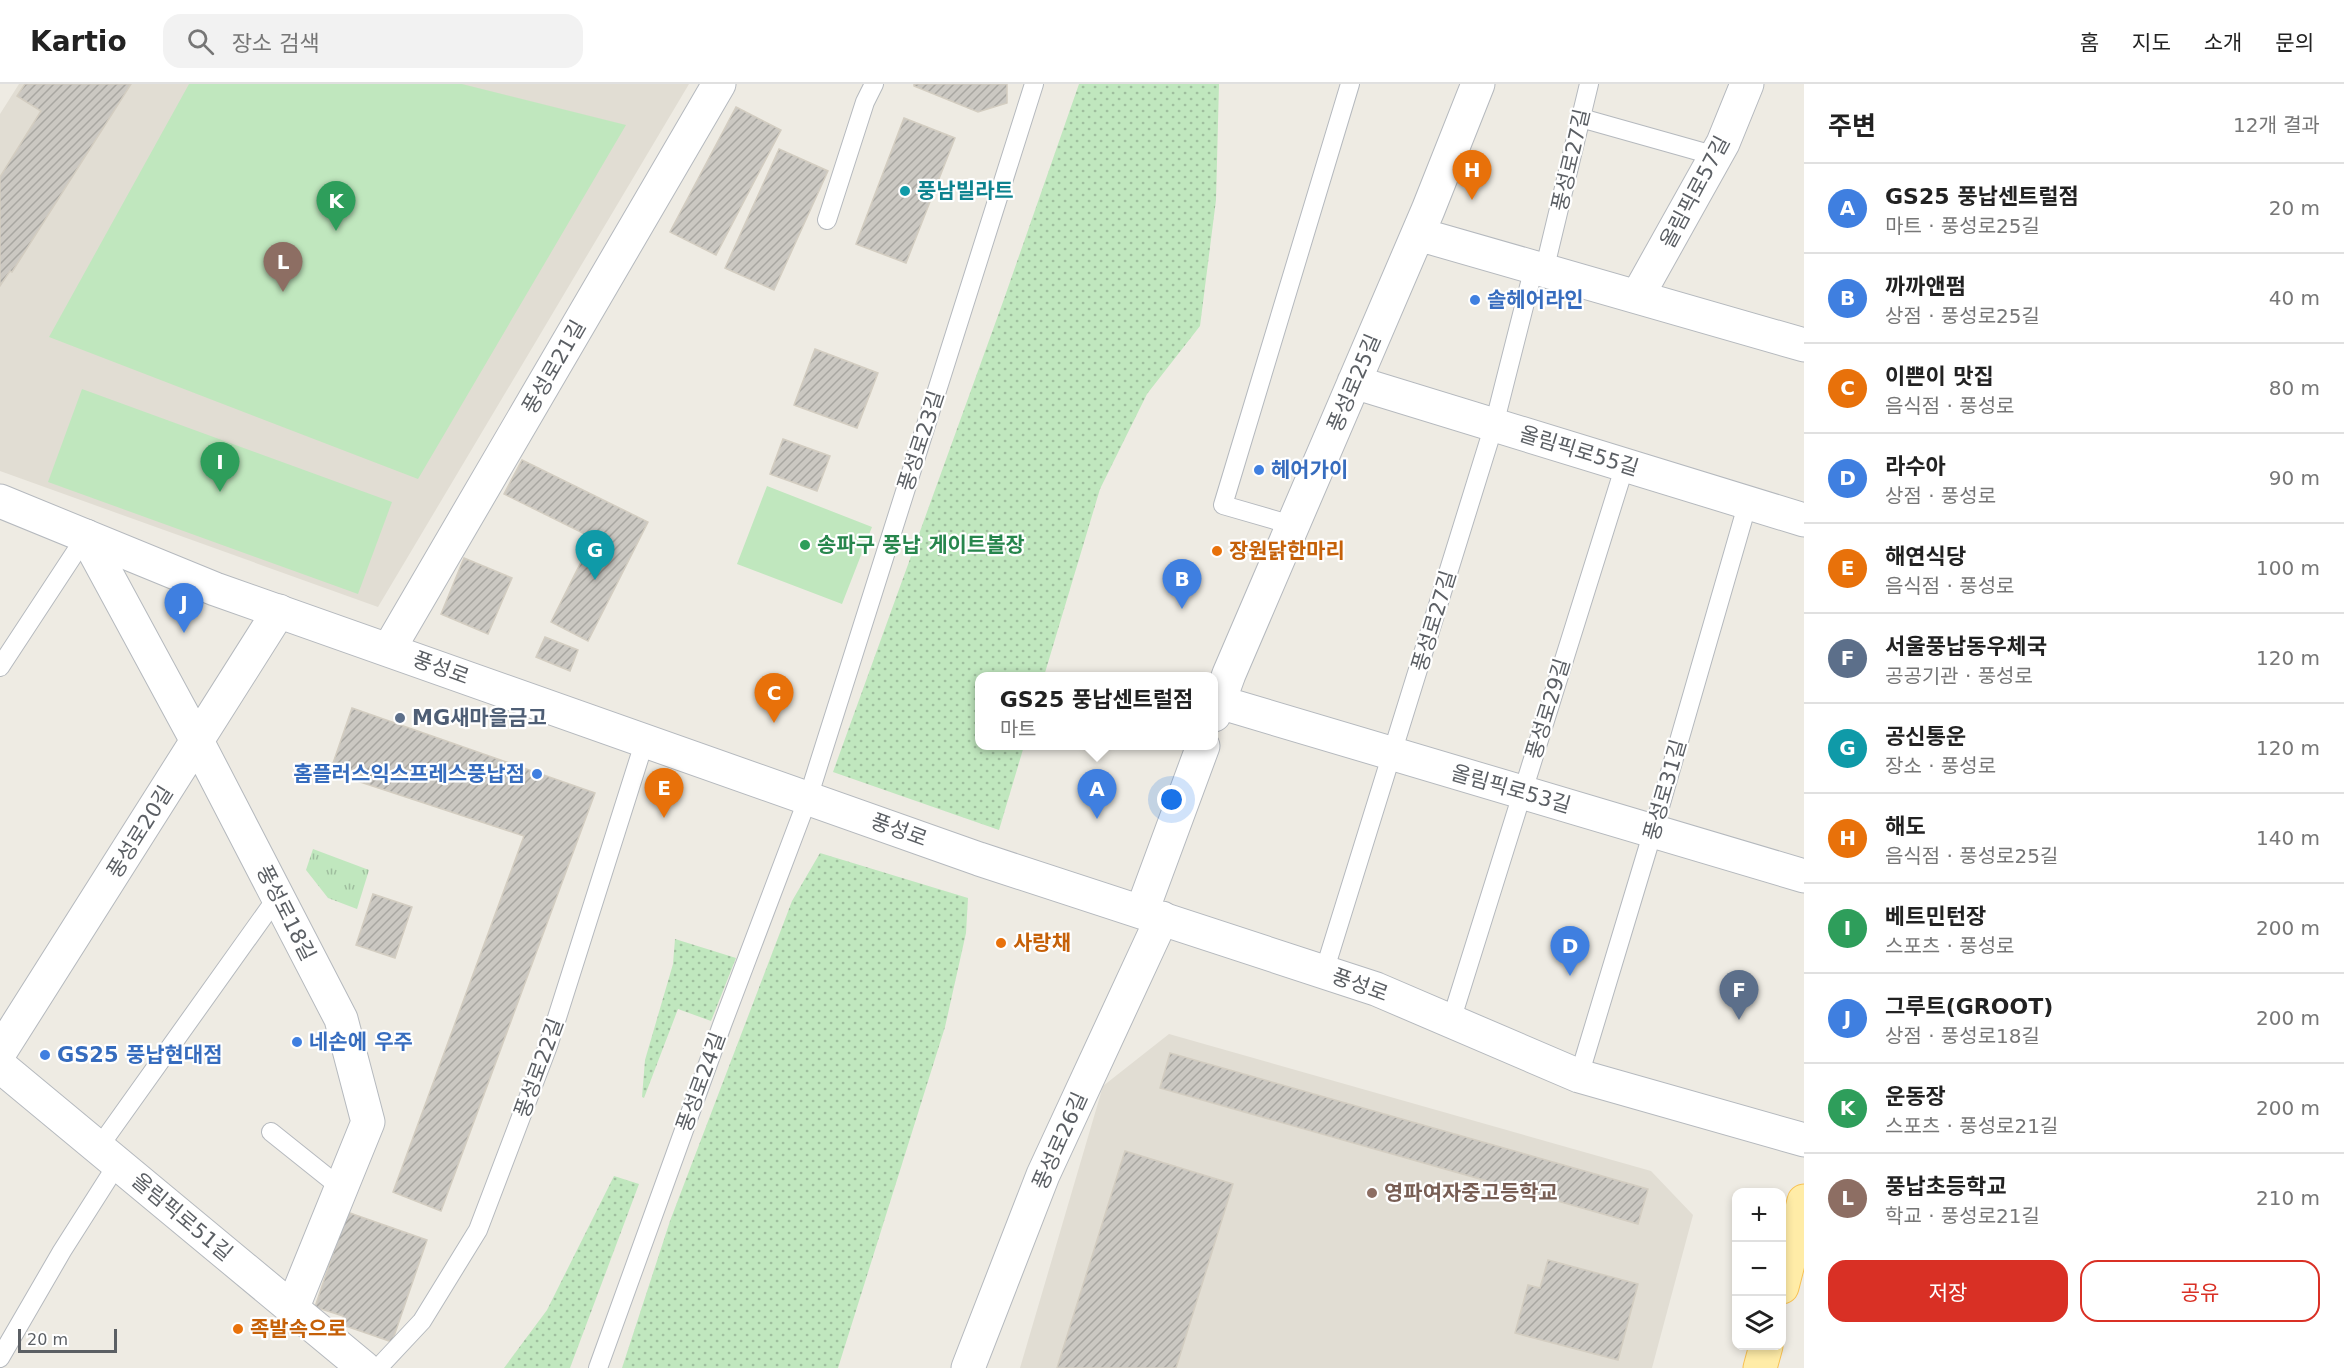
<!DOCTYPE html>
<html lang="ko">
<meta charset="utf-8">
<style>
body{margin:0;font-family:"DejaVu Sans","Noto Sans KR",sans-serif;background:#f2f2f2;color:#222}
.controls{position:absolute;right:18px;bottom:18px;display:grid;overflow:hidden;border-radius:12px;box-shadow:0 3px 9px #0003}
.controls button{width:54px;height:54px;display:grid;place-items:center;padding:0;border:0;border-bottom:2px solid #e0e0e0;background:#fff;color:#222;font:30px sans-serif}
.scale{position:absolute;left:18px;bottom:15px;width:99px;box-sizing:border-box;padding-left:6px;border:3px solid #5b5f64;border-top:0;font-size:16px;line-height:21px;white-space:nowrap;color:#5b5f64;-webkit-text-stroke:4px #fff;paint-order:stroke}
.you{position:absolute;left:1172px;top:716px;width:21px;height:21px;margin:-15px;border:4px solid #fff;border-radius:50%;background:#1a73e8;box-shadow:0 0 0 9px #1a73e833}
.badge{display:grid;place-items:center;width:39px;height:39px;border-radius:50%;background:#d93025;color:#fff;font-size:20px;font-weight:700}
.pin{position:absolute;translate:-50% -50px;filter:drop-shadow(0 2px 3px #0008)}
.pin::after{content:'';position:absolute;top:32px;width:21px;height:18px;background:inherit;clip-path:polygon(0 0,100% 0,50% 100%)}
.popup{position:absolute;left:975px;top:588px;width:243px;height:78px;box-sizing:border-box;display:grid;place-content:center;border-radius:12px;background:#fff;filter:drop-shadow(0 2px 4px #0005);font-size:20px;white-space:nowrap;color:#767676}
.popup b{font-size:22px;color:#222}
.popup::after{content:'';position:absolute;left:50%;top:100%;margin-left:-12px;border:12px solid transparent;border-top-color:#fff}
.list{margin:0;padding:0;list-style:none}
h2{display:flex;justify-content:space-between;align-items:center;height:78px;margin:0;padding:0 24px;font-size:26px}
h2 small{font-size:20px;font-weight:400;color:#767676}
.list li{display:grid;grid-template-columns:39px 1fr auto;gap:18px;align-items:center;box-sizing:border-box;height:90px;padding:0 24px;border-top:2px solid #e0e0e0}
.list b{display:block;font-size:22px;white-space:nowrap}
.list p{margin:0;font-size:20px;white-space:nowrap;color:#767676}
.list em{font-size:20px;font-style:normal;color:#767676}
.actions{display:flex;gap:12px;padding:18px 24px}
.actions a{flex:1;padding:14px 0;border:2px solid #d93025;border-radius:18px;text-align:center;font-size:21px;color:#d93025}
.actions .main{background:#d93025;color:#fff}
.icon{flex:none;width:33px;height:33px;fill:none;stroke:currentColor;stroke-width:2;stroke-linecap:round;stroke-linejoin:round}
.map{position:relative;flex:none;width:1804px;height:1284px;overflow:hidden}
header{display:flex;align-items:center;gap:36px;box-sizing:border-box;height:84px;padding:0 30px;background:#fff;border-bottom:2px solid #e0e0e0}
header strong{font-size:28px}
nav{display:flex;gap:33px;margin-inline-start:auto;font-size:21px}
.search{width:420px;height:54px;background:#f2f2f2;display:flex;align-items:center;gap:15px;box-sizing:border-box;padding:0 21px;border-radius:18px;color:#767676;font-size:22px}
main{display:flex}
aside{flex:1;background:#fff}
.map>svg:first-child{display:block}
</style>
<header>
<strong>Kartio</strong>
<div class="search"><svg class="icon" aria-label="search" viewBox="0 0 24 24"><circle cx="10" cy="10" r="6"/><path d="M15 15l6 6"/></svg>장소 검색</div>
<nav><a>홈</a><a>지도</a><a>소개</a><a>문의</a></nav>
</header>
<main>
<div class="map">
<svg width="1804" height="1284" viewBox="0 0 1804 1284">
<defs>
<pattern id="grass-dots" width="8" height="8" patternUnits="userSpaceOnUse" patternTransform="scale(1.5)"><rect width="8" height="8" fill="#c0e7be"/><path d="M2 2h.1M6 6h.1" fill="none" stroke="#9fbe9e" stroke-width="1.8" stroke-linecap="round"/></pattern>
<pattern id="park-tufts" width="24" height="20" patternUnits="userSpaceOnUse" patternTransform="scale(1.5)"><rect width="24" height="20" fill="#c0e7be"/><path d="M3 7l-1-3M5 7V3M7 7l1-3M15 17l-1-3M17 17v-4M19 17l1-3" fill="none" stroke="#9fbe9e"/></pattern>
<pattern id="building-hatch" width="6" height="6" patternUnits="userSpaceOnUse" patternTransform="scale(1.5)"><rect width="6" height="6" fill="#cbc8c2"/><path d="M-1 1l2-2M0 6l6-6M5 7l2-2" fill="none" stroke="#a8a6a1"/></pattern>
</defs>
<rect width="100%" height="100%" fill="#eeebe3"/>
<path fill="#e1ddd3" d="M19 0H689L378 523 0 387V30Z
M1169 950 1651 1087 1693 1131 1652 1284H1020L1103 1002Z"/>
<path fill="url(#grass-dots)" d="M1079 0H1219L1216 116 1200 242 1147 310 1100 405 1044 592H980V662H1024L999 746 833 688 1004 215Z
M820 769 968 814 966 849 945 943 838 1284H622L670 1137 792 817Z
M675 855 736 874 711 937 678 925 644 1014 642 1013 645 976 673 880Z
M614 1092 639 1100 570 1284H504L547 1226Z"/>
<path fill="url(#park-tufts)" d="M313 765 369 786 357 825 328 814 306 786Z"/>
<path fill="#c0e7be" d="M189 0H462L626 41 418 395 49 253Z
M82 305 392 418 358 510 48 398Z
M767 402 872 443 842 520 737 480Z"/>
<path fill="url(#building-hatch)" stroke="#d3cdc1" stroke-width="1.5" d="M25 0H131L12 188 10 187 0 202V93L41 27 17 12Z
M914 0H1007V19L978 28 914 2Z
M736 23 781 46 716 171 670 148Z
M904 34 955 54 906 179 856 160Z
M779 65 828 87 774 206 725 184Z
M815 265 878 289 857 344 794 321Z
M783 355 830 372 817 407 770 390Z
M522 376 648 438 588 557 551 538 593 454 504 410Z
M464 474 512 494 488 550 441 530Z
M545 553 578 566 570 587 536 573Z
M352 624 595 709 441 1127 393 1108 524 752 330 688Z
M373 810 412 823 395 874 356 861Z
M1170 969 1648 1105 1638 1140 1160 1004Z
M1125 1067 1233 1100 1176 1284H1057Z
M347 1128 427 1156 392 1258 340 1240 343 1232 315 1223Z
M1548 1176 1638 1200 1618 1276 1515 1249 1528 1201 1540 1204Z"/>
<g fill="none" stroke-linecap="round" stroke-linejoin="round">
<g stroke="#b5b9be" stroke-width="20">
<path id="service" d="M1581 34 1716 72
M827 136 865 18 874 0
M1544 187 1589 0
M1292 441 1223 421 1350 0
M0 583 86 452
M1324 888 1494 341 1534 183
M1451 937 1625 381
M1579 992 1653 747 1748 418
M271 1048 341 1104
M99 1063 278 812
M0 1274 62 1167 118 1079
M378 1284 422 1237 478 1146 548 962 645 656
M598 1284 722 941 808 714 1034 0"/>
</g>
<g stroke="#b5b9be" stroke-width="35">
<path id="minor" d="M1418 150 1804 261
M1637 213 1723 59 1747 0
M1354 298 1804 436
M86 452 197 657 341 935 368 1038 292 1225
M389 565 719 0
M1219 618 1804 792
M1214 631 1229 590 1428 126 1478 0
M1142 827 1203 662
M0 968 279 527
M0 982 364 1284
M968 1284 1043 1091 1162 834"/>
</g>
<g stroke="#b5b9be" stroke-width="35">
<path id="tertiary" d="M0 417 215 505 979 775 1376 905 1579 992 1804 1056"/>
</g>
<g stroke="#f8c152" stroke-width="35">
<path id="primary" d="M1782 1203 1804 1117
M1760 1284 1766 1262"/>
</g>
<use href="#service" stroke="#fff" stroke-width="18"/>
<use href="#minor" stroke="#fff" stroke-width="33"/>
<use href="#tertiary" stroke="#fff" stroke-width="33"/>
<use href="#primary" stroke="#ffeca7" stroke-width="33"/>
</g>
<circle fill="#0f9aa8" stroke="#fff" stroke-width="2" cx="905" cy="107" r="6"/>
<g fill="#3f7fe0" stroke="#fff" stroke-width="2">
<circle cx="1475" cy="216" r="6"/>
<circle cx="1259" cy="386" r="6"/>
<circle cx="537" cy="690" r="6"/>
<circle cx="297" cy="958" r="6"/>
<circle cx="45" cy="971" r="6"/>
</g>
<circle fill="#2e9e5b" stroke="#fff" stroke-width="2" cx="805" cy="461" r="6"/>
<g fill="#e8710a" stroke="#fff" stroke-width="2">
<circle cx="1217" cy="467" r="6"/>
<circle cx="1001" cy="859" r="6"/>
<circle cx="238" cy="1245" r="6"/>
</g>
<circle fill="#5c6f8a" stroke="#fff" stroke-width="2" cx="400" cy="634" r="6"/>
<circle fill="#8d6e63" stroke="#fff" stroke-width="2" cx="1372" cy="1109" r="6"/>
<g text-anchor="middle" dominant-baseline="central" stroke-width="4.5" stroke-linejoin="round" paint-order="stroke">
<g font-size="21" fill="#5b5f64" stroke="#fff">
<text transform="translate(1571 76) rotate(-77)">풍성로27길</text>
<text transform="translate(1695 108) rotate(-62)">올림픽로57길</text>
<text transform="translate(554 283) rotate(-60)">풍성로21길</text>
<text transform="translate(1354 299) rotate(-67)">풍성로25길</text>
<text transform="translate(921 357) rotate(-72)">풍성로23길</text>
<text transform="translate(1579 367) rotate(17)">올림픽로55길</text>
<text transform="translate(1434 537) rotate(-73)">풍성로27길</text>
<text transform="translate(441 584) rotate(20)">풍성로</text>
<text transform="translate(1548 625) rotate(-73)">풍성로29길</text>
<text transform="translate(1511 705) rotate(16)">올림픽로53길</text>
<text transform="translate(1665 706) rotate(-74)">풍성로31길</text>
<text transform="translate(899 746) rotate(20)">풍성로</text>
<text transform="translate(140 748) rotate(-58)">풍성로20길</text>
<text transform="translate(286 829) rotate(63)">풍성로18길</text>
<text transform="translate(1360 901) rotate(20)">풍성로</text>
<text transform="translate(539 984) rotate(-70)">풍성로22길</text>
<text transform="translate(701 998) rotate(-70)">풍성로24길</text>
<text transform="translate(1060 1057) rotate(-66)">풍성로26길</text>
<text transform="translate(182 1133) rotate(40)">올림픽로51길</text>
</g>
<g font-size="21" font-weight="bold" fill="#0d838f" stroke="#fff" text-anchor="start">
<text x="917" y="107">풍남빌라트</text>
</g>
<g font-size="21" font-weight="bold" fill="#366cbe" stroke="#fff" text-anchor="start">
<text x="1487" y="216">솔헤어라인</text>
<text x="1271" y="386">헤어가이</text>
<text x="525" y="690" text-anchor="end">홈플러스익스프레스풍납점</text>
<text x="309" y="958">네손에 우주</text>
<text x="57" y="971">GS25 풍납현대점</text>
</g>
<g font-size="21" font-weight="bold" fill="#27864d" stroke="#fff" text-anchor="start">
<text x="817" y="461">송파구 풍납 게이트볼장</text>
</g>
<g font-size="21" font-weight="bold" fill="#c56008" stroke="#fff" text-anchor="start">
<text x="1229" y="467">장원닭한마리</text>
<text x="1013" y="859">사랑채</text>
<text x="250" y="1245">족발속으로</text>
</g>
<g font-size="21" font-weight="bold" fill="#4e5e75" stroke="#fff" text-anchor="start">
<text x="412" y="634">MG새마을금고</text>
</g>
<g font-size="21" font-weight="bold" fill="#785e54" stroke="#fff" text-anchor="start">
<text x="1384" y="1109">영파여자중고등학교</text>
</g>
</g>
</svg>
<div class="controls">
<button>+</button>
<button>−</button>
<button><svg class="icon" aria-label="layers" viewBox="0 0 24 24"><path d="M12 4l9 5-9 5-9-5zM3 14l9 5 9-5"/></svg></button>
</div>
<div class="scale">20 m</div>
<div class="you"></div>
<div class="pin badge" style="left:1097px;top:735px;background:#3f7fe0">A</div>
<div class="popup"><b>GS25 풍납센트럴점</b>마트</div>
<div class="pin badge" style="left:1182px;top:525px;background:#3f7fe0">B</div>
<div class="pin badge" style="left:774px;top:639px;background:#e8710a">C</div>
<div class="pin badge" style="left:1570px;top:892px;background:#3f7fe0">D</div>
<div class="pin badge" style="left:664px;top:734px;background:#e8710a">E</div>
<div class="pin badge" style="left:1739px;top:936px;background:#5c6f8a">F</div>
<div class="pin badge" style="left:595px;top:496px;background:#0f9aa8">G</div>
<div class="pin badge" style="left:1472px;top:116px;background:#e8710a">H</div>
<div class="pin badge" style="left:220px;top:408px;background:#2e9e5b">I</div>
<div class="pin badge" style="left:184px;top:549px;background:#3f7fe0">J</div>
<div class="pin badge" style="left:336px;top:147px;background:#2e9e5b">K</div>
<div class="pin badge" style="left:283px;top:208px;background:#8d6e63">L</div>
</div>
<aside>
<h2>주변<small>12개 결과</small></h2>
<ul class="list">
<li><span class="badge" style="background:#3f7fe0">A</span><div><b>GS25 풍납센트럴점</b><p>마트 · 풍성로25길</p></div><em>20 m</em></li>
<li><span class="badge" style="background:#3f7fe0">B</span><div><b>까까앤펌</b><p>상점 · 풍성로25길</p></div><em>40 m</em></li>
<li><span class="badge" style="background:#e8710a">C</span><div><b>이쁜이 맛집</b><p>음식점 · 풍성로</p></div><em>80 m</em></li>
<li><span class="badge" style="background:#3f7fe0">D</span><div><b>라수아</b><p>상점 · 풍성로</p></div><em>90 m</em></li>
<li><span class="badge" style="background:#e8710a">E</span><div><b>해연식당</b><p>음식점 · 풍성로</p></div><em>100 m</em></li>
<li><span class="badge" style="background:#5c6f8a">F</span><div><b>서울풍납동우체국</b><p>공공기관 · 풍성로</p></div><em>120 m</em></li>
<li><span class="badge" style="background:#0f9aa8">G</span><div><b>공신통운</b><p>장소 · 풍성로</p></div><em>120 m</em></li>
<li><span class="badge" style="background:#e8710a">H</span><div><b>해도</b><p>음식점 · 풍성로25길</p></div><em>140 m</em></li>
<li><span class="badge" style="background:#2e9e5b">I</span><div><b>베트민턴장</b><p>스포츠 · 풍성로</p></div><em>200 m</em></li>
<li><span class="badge" style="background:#3f7fe0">J</span><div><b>그루트(GROOT)</b><p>상점 · 풍성로18길</p></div><em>200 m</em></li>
<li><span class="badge" style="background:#2e9e5b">K</span><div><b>운동장</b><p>스포츠 · 풍성로21길</p></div><em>200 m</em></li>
<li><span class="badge" style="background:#8d6e63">L</span><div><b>풍납초등학교</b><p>학교 · 풍성로21길</p></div><em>210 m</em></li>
</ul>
<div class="actions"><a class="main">저장</a><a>공유</a></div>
</aside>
</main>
